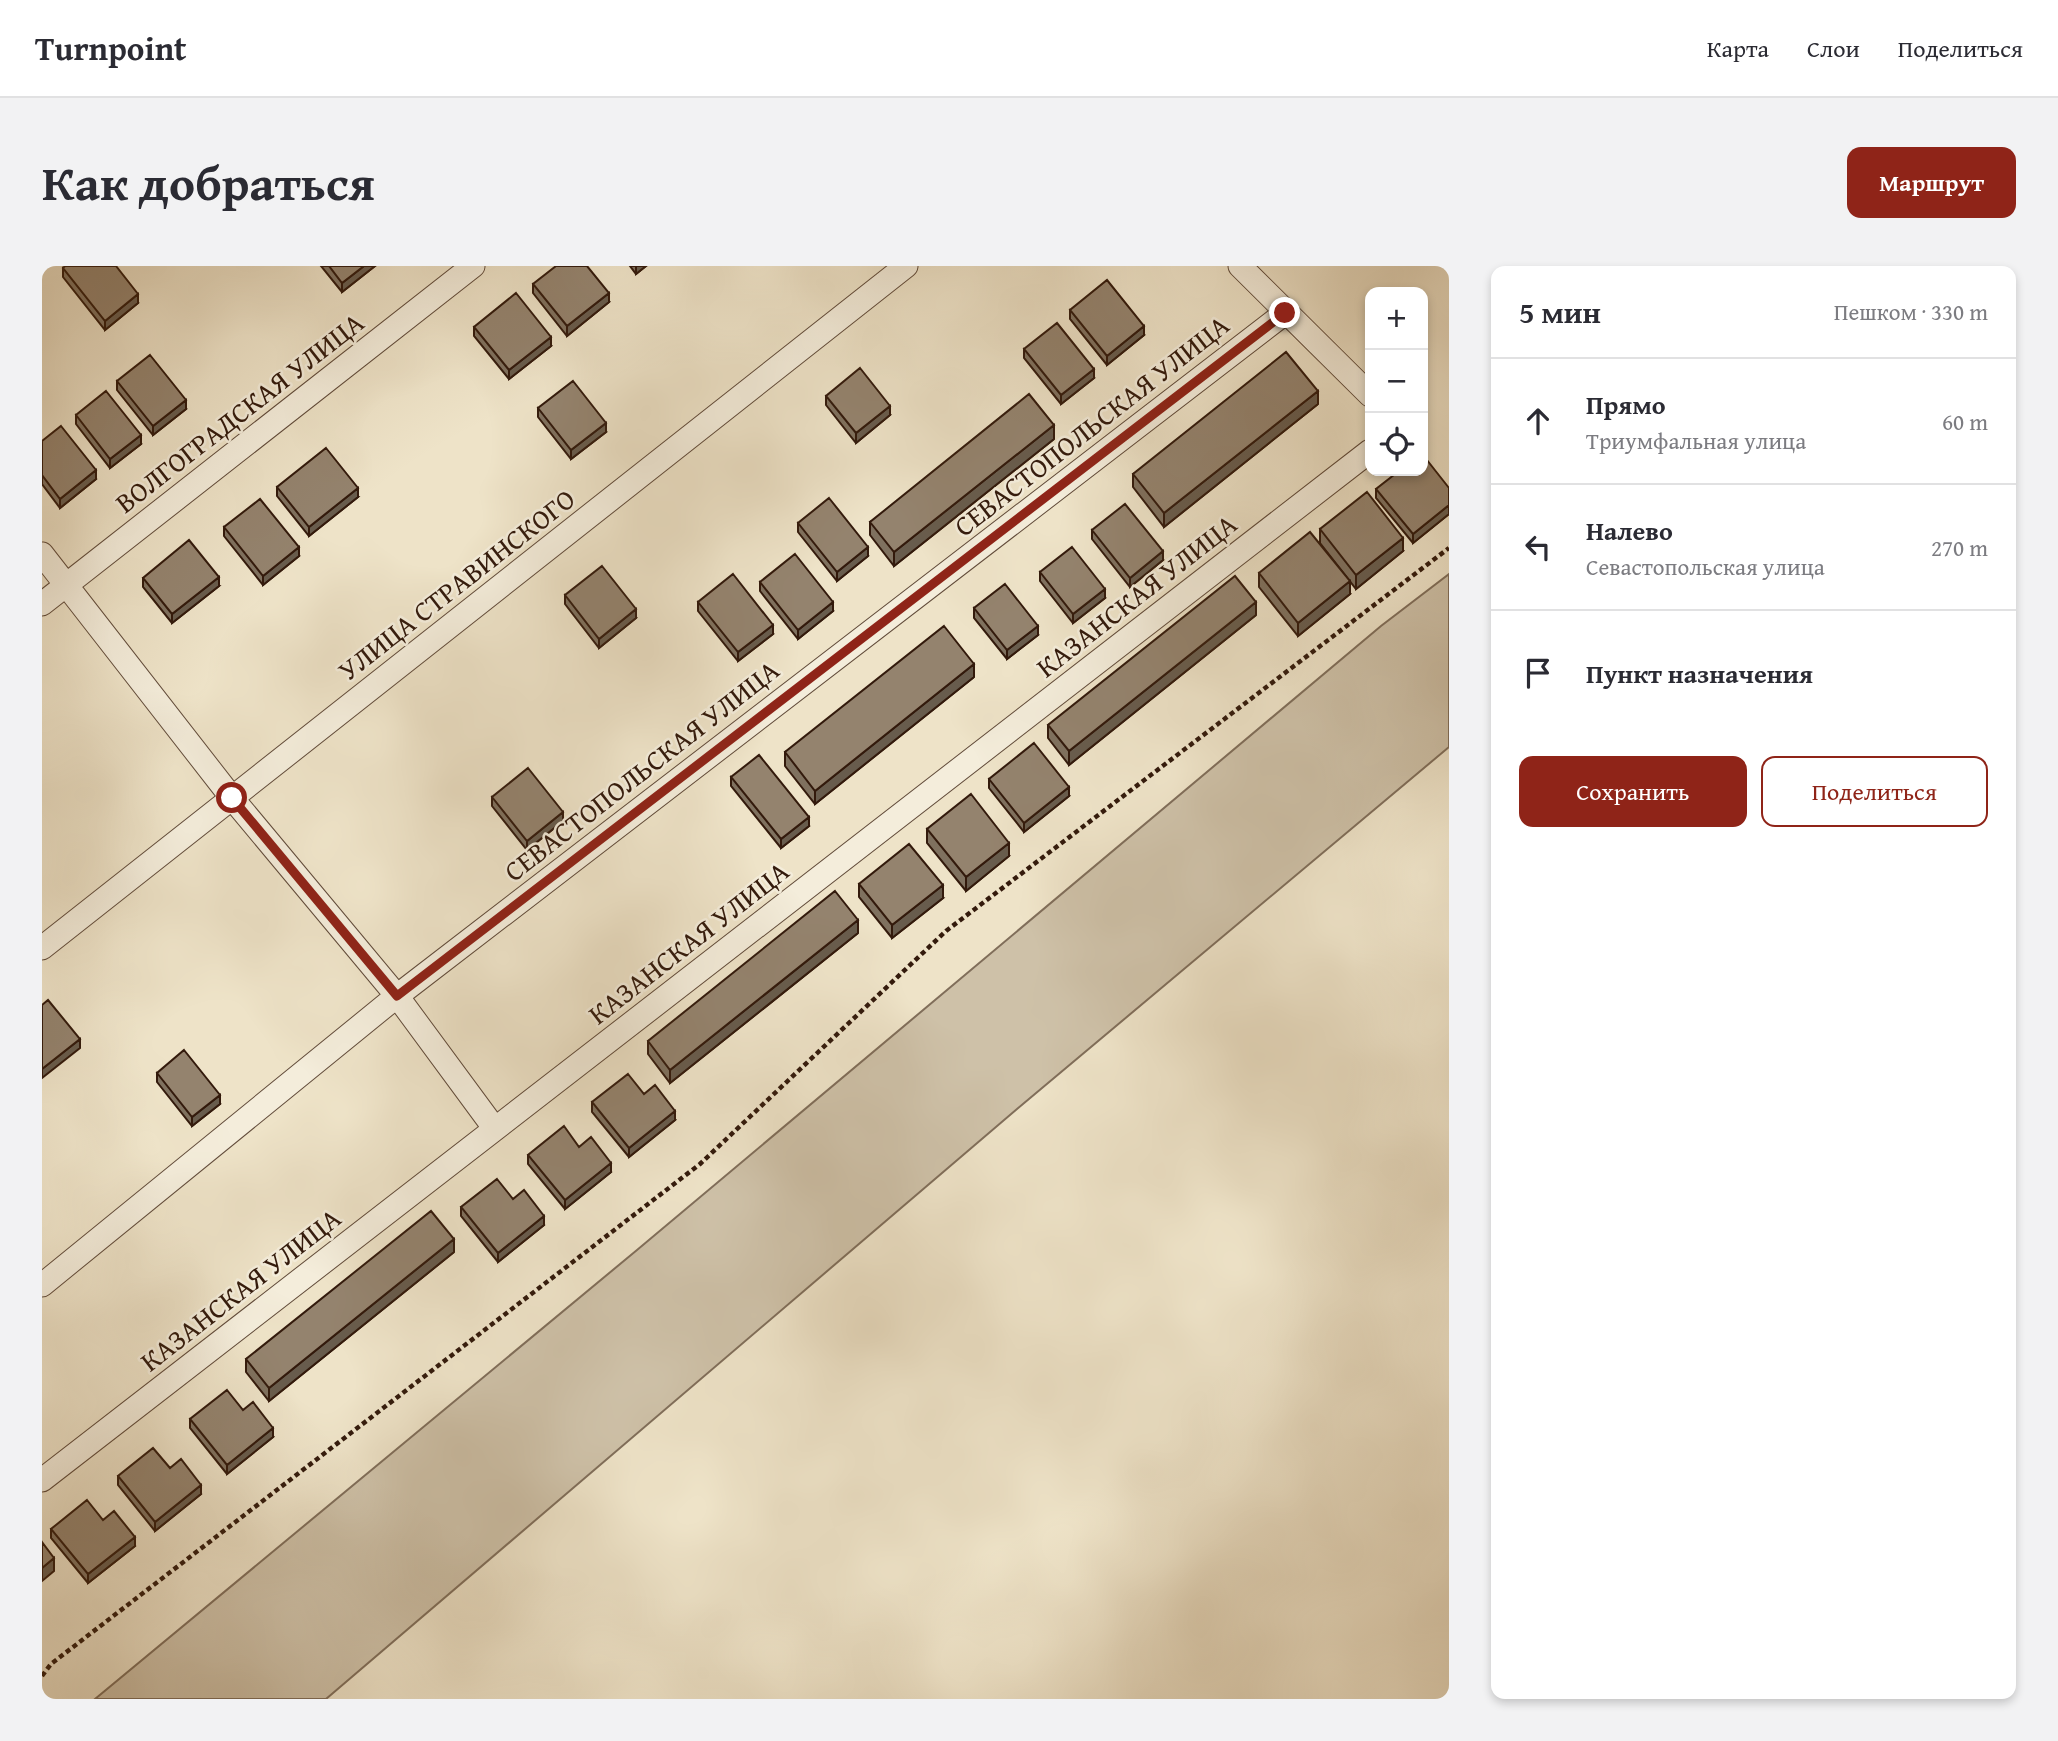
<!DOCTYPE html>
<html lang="ru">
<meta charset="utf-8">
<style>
body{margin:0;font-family:"Gentium Book Plus",serif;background:#f2f2f3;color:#2b2b33}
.controls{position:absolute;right:21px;top:21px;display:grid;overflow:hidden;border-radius:14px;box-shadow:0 4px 10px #0003}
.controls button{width:63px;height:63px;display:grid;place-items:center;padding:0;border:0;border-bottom:2px solid #e1e1e2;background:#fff;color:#2b2b33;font:35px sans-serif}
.stop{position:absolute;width:21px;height:21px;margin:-16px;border:5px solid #8f2418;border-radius:50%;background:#fff}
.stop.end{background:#8f2418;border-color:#fff;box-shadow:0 2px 7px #0008}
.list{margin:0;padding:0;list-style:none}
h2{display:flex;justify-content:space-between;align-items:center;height:91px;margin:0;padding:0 28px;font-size:30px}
h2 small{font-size:23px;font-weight:400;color:#7c7c81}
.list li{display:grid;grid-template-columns:46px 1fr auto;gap:21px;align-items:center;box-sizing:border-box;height:126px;padding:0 28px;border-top:2px solid #e1e1e2}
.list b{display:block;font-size:26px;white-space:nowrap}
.list p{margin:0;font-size:23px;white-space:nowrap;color:#7c7c81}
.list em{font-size:23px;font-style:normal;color:#7c7c81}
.actions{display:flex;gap:14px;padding:21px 28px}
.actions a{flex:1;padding:16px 0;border:2px solid #8f2418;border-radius:14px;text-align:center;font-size:24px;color:#8f2418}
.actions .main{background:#8f2418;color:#fff}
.icon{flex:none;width:38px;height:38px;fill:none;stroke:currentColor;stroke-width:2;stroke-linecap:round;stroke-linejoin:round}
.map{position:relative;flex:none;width:1407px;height:1433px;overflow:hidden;border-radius:14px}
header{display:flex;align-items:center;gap:42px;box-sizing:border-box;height:98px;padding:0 35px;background:#fff;border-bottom:2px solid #e1e1e2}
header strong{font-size:33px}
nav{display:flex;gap:38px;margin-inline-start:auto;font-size:24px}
.intro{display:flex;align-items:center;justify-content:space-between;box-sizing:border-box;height:168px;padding:0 42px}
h1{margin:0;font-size:49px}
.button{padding:18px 32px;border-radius:14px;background:#8f2418;color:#fff;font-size:24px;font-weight:700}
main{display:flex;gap:42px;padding:0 42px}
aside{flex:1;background:#fff;border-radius:14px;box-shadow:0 4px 10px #0003}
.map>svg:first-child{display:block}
</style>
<header>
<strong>Turnpoint</strong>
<nav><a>Карта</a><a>Слои</a><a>Поделиться</a></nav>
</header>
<div class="intro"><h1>Как добраться</h1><a class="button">Маршрут</a></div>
<main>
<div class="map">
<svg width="1407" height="1433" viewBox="0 0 1407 1433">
<rect width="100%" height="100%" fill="#eee3c8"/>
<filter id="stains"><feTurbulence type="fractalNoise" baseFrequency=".00286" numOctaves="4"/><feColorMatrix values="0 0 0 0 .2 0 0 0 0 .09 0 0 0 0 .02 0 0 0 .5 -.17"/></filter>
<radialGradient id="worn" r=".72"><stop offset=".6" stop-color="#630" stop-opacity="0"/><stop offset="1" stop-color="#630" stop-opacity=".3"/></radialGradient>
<path fill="#cec1a8" stroke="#806e5a" stroke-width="2" d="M1407 308V481L975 843 284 1433H53L595 984 1339 360Z"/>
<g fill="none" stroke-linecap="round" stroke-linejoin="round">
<g stroke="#624c3b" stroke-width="25">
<path id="street" d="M1198 0 1328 129
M0 288 190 532 355 730 453 863
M0 338 431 0
M0 682 864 0
M0 1019 355 730 1243 47
M0 1214 1328 185"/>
</g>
<path stroke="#331a0c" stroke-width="4.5" stroke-dasharray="5 3.5" stroke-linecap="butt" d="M0 1410 9 1398 658 898 904 665 1407 282"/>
<use href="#street" stroke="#f4eddb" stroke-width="23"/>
</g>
<path fill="#7f715f" stroke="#331a0c" stroke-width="2" d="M279 0H333L300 26Z
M588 0H604L594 8Z
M21 2 96 37 63 64 21 11Z
M491 18 567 36 525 70 491 27Z
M1028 44 1102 69 1065 99 1028 53Z
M432 61 509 80 467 113 432 70Z
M982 83 1052 112 1019 138 982 92Z
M75 115 144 143 111 169 75 124Z
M784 130 848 149 814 177 784 139Z
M1276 138 1122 261 1091 221V208Z
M496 142 564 166 529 193 496 151Z
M34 149 99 178 68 202 34 158Z
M1012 173 852 300 828 269V256Z
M0 175 54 213 18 242 0 218Z
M235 221 316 231 267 270 235 230Z
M1407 222V248L1371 277 1334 232V223Z
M756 257 826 290 795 315 756 266Z
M182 261 257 290 221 319 182 270Z
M1278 263 1361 285 1314 323 1278 277Z
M1050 264 1121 294 1088 321 1050 273Z
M998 306 1063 332 1031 357 998 315Z
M1217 307 1308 328 1256 370 1217 321Z
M101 312 177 320 130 357 101 321Z
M718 316 791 345 756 373 718 325Z
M523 329 594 352 557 382 523 338Z
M656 336 731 368 696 395 656 345Z
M932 342 996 369 965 393 932 352Z
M1214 349 1027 499 1006 472V459Z
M932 411 773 538 743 500V486Z
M689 511 767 560 739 582 689 520Z
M947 513 1027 530 982 566 947 522Z
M450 531 521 555 485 584 450 540Z
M885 563 967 590 924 625 885 577Z
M817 618 901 632 850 672 817 631Z
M816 667 628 817 606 788V775Z
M115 807 178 838 150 860 115 816Z
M550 836 633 854 587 891 550 846Z
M537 881 569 906 523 943 486 898V889Z
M471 933 502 959 456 996 419 950V941Z
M412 986 227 1135 204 1106V1093Z
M148 1153 231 1171 185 1208 148 1162Z
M128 1202 159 1228 113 1265 76 1219V1210Z
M61 1254 93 1280 46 1317 9 1272V1263Z"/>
<path fill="#685c4d" stroke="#331a0c" stroke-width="2" d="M322 0H333L300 26V17Z
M594 0H604L594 8Z
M567 27V36L525 70V60Z
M96 28V37L63 64V55Z
M1102 60V69L1065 99V90Z
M509 71V80L467 113V104Z
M1052 103V112L1019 138V129Z
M1276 125V138L1122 261V247Z
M144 134V143L111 169V160Z
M848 140V149L814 177V167Z
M564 157V166L529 193V184Z
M1012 159V173L852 300V286Z
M99 169V178L68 202V193Z
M54 204V213L18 242V233Z
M316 222V231L267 270V261Z
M1407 239V248L1371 277V268Z
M1361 272V285L1314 323V309Z
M257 281V290L221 319V310Z
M826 281V290L795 315V306Z
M1121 285V294L1088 321V312Z
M177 311V320L130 357V348Z
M1308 315V328L1256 370V357Z
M1063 323V332L1031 357V348Z
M791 336V345L756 373V364Z
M1214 336V349L1027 499V485Z
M594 343V352L557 382V373Z
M731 359V368L696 395V386Z
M996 360V369L965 393V384Z
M932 398V411L773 538V525Z
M1027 521V530L982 566V557Z
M521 546V555L485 584V575Z
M767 551V560L739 582V573Z
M967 577V590L924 625V611Z
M901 619V632L850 672V659Z
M816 654V667L628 817V804Z
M38 773V782L0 812V803Z
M178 829V838L150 860V851Z
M633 845V854L587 891V882Z
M569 897V906L523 943V934Z
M502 950V959L456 996V987Z
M412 973V986L227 1135V1122Z
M231 1162V1171L185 1208V1199Z
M159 1219V1228L113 1265V1256Z
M93 1271V1280L46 1317V1308Z
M12 1292V1305L0 1315V1302Z"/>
<path fill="#94836e" stroke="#331a0c" stroke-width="2" d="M23 0H74L96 28 63 55 21 2Z
M287 0H322L300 17Z
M514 0H545L567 27 525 60 491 18Z
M1065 14 1102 60 1065 90 1028 44Z
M474 27 509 71 467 104 432 61Z
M1015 57 1052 103 1019 129 982 83Z
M1244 86 1276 125 1122 247 1091 208Z
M108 89 144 134 111 160 75 115Z
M818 102 848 140 814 167 784 130Z
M531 115 564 157 529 184 496 142Z
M64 125 99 169 68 193 34 149Z
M987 128 1012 159 852 286 828 256Z
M19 160 54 204 18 233 0 209V175Z
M284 182 316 222 267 261 235 221Z
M1381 189 1407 222V239L1371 268 1334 223 1357 205H1381Z
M1325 226 1361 272 1314 309 1278 263Z
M787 232 826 281 795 306 756 257Z
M218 233 257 281 221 310 182 261Z
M1083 238 1121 285 1088 312 1050 264Z
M1268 266 1308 315 1256 357 1217 307Z
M147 274 177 311 130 348 101 312Z
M1030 281 1063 323 1031 348 998 306Z
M753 288 791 336 756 364 718 316Z
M560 300 594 343 557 373 523 329Z
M691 308 731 359 696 386 656 336Z
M1193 310 1214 336 1027 485 1006 459Z
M963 318 996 360 965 384 932 342Z
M902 360 932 398 773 525 743 486Z
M992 477 1027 521 982 557 947 513Z
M717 489 767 551 739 573 689 511Z
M486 502 521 546 485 575 450 531Z
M929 528 967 577 924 611 885 563Z
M867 578 901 619 850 659 817 618Z
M793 625 816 654 628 804 606 775Z
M6 734 38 773 0 803V739Z
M142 784 178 829 150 851 115 807Z
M586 808 602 828 613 819 633 845 587 882 550 836Z
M522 860 537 881 549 871 569 897 523 934 486 889Z
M455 913 471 933 482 924 502 950 456 987 419 941Z
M389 945 412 973 227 1122 204 1093Z
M185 1124 201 1144 211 1136 231 1162 185 1199 148 1153Z
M111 1182 128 1202 139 1193 159 1219 113 1256 76 1210Z
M45 1234 61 1254 72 1245 93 1271 46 1308 9 1263Z
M0 1276 12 1292 0 1302Z"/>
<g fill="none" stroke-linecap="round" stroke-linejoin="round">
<path stroke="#8f2418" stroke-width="9" d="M190 532 355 730 1243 47"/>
</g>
<g text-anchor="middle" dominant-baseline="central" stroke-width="5" stroke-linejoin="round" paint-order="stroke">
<g font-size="28" fill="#331a0c" stroke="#f4eddb">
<text transform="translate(197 146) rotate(-38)">ВОЛГОГРАДСКАЯ УЛИЦА</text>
<text transform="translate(1049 159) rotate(-38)">СЕВАСТОПОЛЬСКАЯ УЛИЦА</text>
<text transform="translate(414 318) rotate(-38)">УЛИЦА СТРАВИНСКОГО</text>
<text transform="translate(1094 329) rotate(-38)">КАЗАНСКАЯ УЛИЦА</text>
<text transform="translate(599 504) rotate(-38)">СЕВАСТОПОЛЬСКАЯ УЛИЦА</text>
<text transform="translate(646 676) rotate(-38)">КАЗАНСКАЯ УЛИЦА</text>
<text transform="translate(198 1023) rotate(-38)">КАЗАНСКАЯ УЛИЦА</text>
</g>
</g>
<rect width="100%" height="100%" filter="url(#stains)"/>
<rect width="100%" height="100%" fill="url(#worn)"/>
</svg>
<div class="controls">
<button>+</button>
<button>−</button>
<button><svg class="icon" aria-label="locate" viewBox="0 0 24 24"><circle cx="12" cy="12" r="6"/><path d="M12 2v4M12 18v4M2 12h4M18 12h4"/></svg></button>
</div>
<div class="stop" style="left:190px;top:532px"></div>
<div class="stop end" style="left:1243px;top:47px"></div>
</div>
<aside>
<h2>5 мин<small>Пешком · 330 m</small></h2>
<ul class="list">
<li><svg class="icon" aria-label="ahead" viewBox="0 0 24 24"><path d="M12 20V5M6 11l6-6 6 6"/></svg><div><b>Прямо</b><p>Триумфальная улица</p></div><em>60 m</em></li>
<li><svg class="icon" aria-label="left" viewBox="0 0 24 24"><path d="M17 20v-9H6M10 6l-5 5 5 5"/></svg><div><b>Налево</b><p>Севастопольская улица</p></div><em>270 m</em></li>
<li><svg class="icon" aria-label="arrive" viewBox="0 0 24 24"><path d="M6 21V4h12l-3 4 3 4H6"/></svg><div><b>Пункт назначения</b></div></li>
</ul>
<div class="actions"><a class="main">Сохранить</a><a>Поделиться</a></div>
</aside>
</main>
